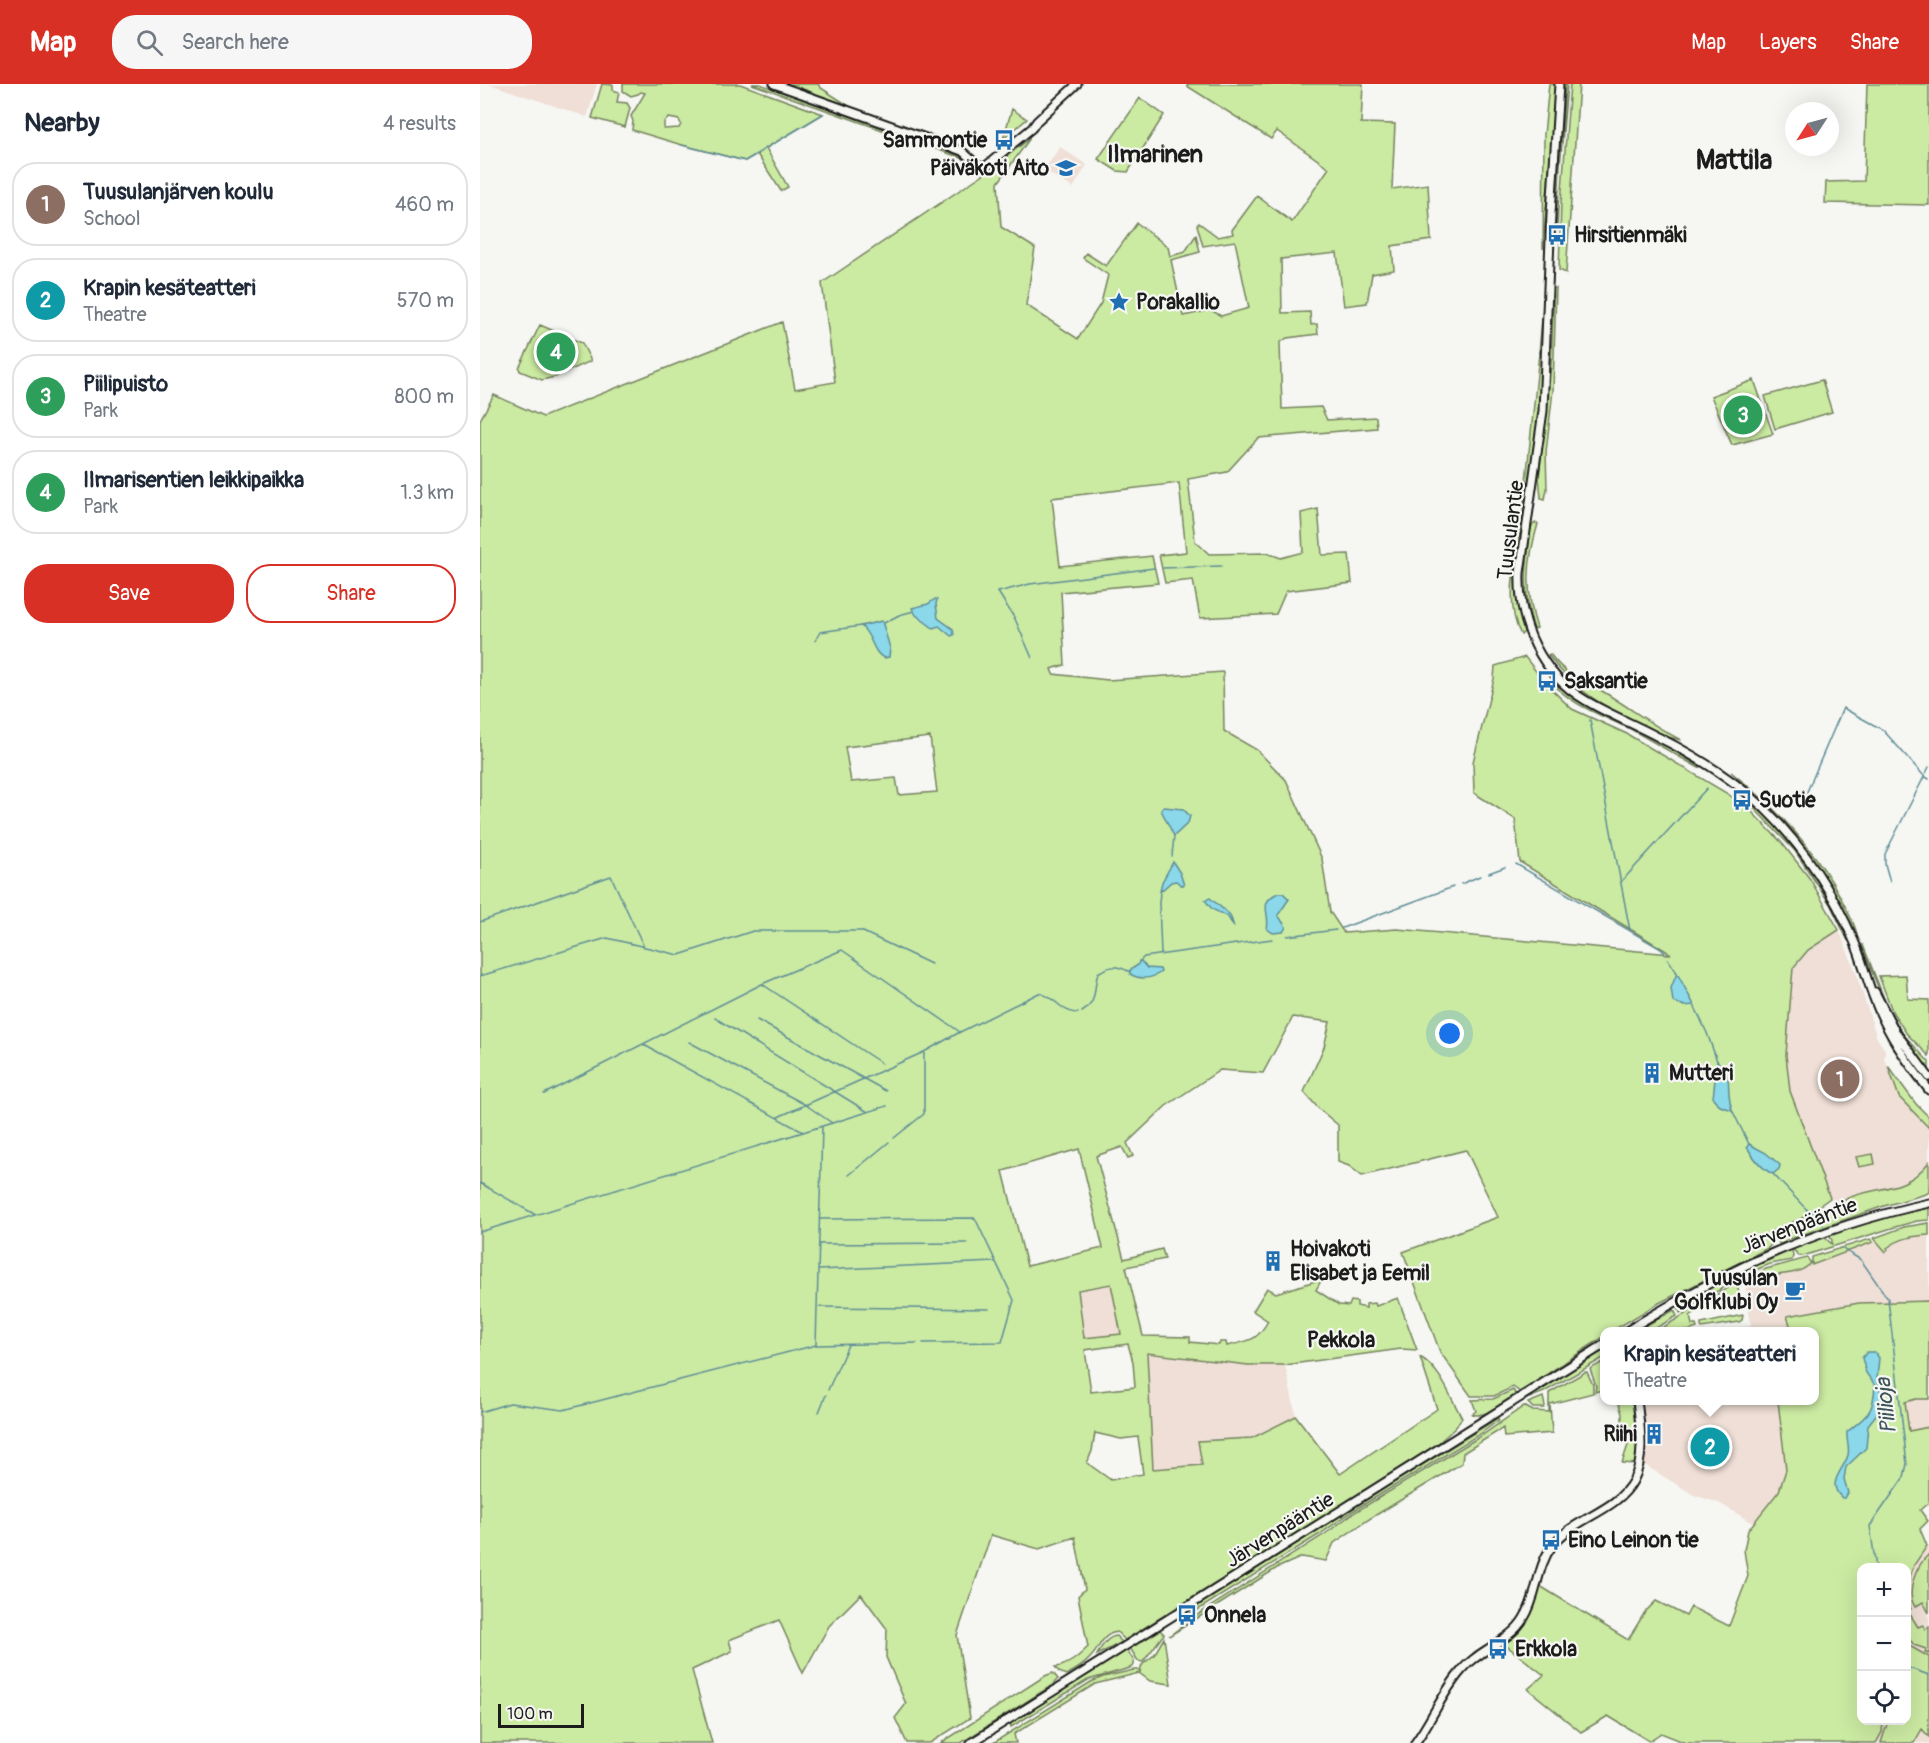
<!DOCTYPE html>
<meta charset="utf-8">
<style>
body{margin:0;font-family:Pangolin,sans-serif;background:#f6f6f7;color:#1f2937}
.controls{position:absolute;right:18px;bottom:18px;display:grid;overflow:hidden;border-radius:12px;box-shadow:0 6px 24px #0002}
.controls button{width:54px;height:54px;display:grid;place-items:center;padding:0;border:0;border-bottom:2px solid #e0e1e3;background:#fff;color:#1f2937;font:30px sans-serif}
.compass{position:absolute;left:1305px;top:18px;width:54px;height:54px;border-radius:50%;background:#fff;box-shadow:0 6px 24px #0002;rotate:234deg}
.scale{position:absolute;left:18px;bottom:15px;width:86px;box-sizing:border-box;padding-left:6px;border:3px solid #1c1c1c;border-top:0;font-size:16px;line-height:21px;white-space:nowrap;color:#1c1c1c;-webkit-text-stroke:4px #f6f6f2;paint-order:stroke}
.you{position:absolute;left:970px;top:950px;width:21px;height:21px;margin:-15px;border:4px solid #fff;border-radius:50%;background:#1a73e8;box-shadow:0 0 0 9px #1a73e833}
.badge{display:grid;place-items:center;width:39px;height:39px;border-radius:50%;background:#d93025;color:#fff;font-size:20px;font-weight:700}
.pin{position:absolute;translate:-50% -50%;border:3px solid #fff;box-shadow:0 2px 6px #0006}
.popup{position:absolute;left:1120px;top:1243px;width:219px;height:78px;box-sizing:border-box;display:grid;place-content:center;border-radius:12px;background:#fff;filter:drop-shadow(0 2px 4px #0005);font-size:20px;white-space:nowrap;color:#747a83}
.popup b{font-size:22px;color:#1f2937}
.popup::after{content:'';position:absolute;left:50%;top:100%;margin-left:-12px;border:12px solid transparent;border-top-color:#fff}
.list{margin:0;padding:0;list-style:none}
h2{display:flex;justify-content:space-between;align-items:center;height:78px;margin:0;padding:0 24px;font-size:26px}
h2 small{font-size:20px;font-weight:400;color:#747a83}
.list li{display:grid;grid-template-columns:39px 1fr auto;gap:18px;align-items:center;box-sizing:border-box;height:84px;margin:0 12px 12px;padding:0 12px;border:2px solid #e0e1e3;border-radius:24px}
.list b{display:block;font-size:22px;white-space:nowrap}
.list p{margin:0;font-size:20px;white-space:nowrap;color:#747a83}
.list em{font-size:20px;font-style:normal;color:#747a83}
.actions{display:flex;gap:12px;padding:18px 24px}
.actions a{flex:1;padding:14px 0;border:2px solid #d93025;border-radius:24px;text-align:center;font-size:21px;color:#d93025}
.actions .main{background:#d93025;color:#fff}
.icon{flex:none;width:33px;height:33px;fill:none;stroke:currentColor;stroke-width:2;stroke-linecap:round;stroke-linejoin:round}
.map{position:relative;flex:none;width:1449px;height:1659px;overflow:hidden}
header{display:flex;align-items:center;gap:36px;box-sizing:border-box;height:84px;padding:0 30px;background:#d93025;color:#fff}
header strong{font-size:28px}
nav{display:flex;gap:33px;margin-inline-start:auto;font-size:21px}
.search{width:420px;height:54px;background:#f6f6f7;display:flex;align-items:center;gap:15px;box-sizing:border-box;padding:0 21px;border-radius:24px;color:#747a83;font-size:22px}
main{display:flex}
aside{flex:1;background:#fff}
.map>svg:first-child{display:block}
</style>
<header>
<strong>Map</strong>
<div class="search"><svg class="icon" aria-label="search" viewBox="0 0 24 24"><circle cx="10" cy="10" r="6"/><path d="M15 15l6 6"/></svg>Search here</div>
<nav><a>Map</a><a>Layers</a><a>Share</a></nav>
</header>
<main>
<aside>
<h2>Nearby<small>4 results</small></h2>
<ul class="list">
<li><span class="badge" style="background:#8d6e63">1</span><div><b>Tuusulanjärven koulu</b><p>School</p></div><em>460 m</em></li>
<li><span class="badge" style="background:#0f9aa8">2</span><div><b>Krapin kesäteatteri</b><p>Theatre</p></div><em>570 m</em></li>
<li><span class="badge" style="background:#2e9e5b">3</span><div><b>Piilipuisto</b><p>Park</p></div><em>800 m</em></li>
<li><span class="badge" style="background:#2e9e5b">4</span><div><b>Ilmarisentien leikkipaikka</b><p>Park</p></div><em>1.3 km</em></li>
</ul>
<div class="actions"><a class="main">Save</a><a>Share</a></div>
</aside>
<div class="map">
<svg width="1449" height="1659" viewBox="0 0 1449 1659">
<rect width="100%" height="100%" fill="#f6f6f2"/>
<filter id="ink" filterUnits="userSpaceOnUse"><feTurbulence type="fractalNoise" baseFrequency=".0167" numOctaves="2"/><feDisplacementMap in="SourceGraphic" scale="12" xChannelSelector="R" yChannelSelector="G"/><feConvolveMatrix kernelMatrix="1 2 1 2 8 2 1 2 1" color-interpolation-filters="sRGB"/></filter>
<g filter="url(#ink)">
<path fill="#efdfd6" d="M10 0H117L107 33Z
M580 63 607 81 593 104 564 86Z
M1359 846 1374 883 1397 954 1405 966 1404 977 1406 978 1419 1013 1449 1044V1078L1446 1082 1421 1101 1368 1114 1360 1120 1350 1114 1310 1007 1306 971 1313 884 1328 866Z
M1441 1142 1449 1143V1217L1379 1219 1307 1232 1311 1242 1296 1244V1247L1245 1248 1271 1242 1265 1201 1277 1194 1316 1187 1374 1163Z
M631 1200 641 1250 604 1254 598 1206Z
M667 1269 768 1281H805L816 1332 772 1354 719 1357 722 1381 673 1386Z
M1436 1315H1449V1343L1429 1347 1425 1318Z
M1161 1317H1298L1306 1386 1299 1407 1273 1439 1239 1419 1214 1411 1163 1380 1164 1359Z
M1449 1461V1659H1396L1402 1648 1403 1637 1426 1636 1427 1500 1431 1480Z"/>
<path fill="#cbeaa2" stroke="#74835f" stroke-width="1.5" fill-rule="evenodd" d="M122 0 133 1V6L139 8 137 18 147 19 150 24 145 43 112 34Z
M143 0H260L343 30 286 64 308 103 301 107 277 70 265 77 202 61 152 46 153 37 151 32 165 9 161 8 158 10 151 12 143 7ZM189 34 199 36 201 40 199 44 184 45V38Z
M272 0H280L481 72V74Z
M304 0H338L341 4 369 22Z
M708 0H883L881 39 915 40 912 105 948 100 951 156 912 162 914 186 892 190 887 219 864 222 857 169 801 175 802 229 830 228 831 241 837 240 838 250 807 254 800 259 802 325 841 323 847 336 896 333 897 344 778 354 747 388 708 395 715 457 729 470 787 469 801 474 823 468 821 429 838 425 842 471 869 470 872 499 806 507 796 530 720 534 713 496 685 499 679 471 706 468 699 399 572 414 580 482 672 472 678 499 581 508 585 581 571 585 573 590 628 596 743 588 744 647 777 666 806 696 842 775 850 828 864 849 917 845 1191 870 1040 778 1035 735 994 709 993 678 1014 595 1015 582 1045 573 1065 599 1092 625 1147 650 1248 710 1272 728 1302 759 1330 795 1359 846 1328 866 1313 884 1306 971 1310 1007 1350 1114 1322 1134 1302 1143 1308 1157 1299 1160 1295 1146 1292 1147 1293 1159 1288 1164 1179 1219 1132 1247 1125 1248V1252L1040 1308 1033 1303 1014 1312H991L960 1268 923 1168 1018 1133 986 1066 882 1092 869 1082 858 1078V1041L839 1025 824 1008 844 963 850 938 813 933 783 989 740 986 686 1022 647 1059 653 1072 648 1074 642 1063 616 1072 644 1175 682 1165 685 1175 646 1183 663 1252 710 1253V1258L739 1261 740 1258H746L747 1262C770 1256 776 1258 788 1237L773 1227 787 1204 796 1209 842 1195 836 1206 859 1221 869 1222 871 1217 877 1218V1222L886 1224V1220L895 1219 896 1222 918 1214 937 1266 921 1265 805 1281H768L667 1269 673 1385 722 1381 718 1357 772 1354 816 1332 860 1390 957 1325 940 1273C961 1285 970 1313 982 1334L975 1344 955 1362 645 1556 637 1548C621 1550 620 1565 610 1574 604 1581 594 1587 586 1591L579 1588 575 1583C588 1582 599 1572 608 1563L598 1512 605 1505 595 1453 559 1465 511 1451 477 1551 490 1634 450 1659H427L415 1634 426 1620 406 1573 407 1545 381 1510 349 1542 323 1589 299 1536 249 1556 252 1567 212 1586 232 1659H0V336L14 311 63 333 302 238 315 305 355 298 342 199 511 85 550 54 518 99 521 143 555 164 546 221 598 255 621 219 628 191 603 174 606 169 626 182 657 139 688 163 690 172 705 168 716 151 720 168 691 176 703 232 731 226 741 232 769 224 755 157 723 162 717 141 719 139 738 153 753 150 752 146 777 112 812 138 849 84 797 47 791 55 707 2ZM450 653 457 708 419 711 416 694 371 698 365 663ZM599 1065 623 1164 547 1182 523 1087ZM631 1200 641 1250 604 1254 598 1206ZM648 1260 653 1278 655 1303 611 1308 605 1266ZM615 1349 641 1355 658 1353 663 1390 631 1396 607 1379 612 1367Z
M1069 0H1076L1063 165 1064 51Z
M1085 0H1087L1080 83 1077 147 1076 127Z
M1090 0H1099L1086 189 1079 186 1081 119Z
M1387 0H1449V121L1345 119 1346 98 1384 97Z
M660 14 684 31 648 88 637 87 618 75Z
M532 25 547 35 523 55Z
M1074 204H1076L1073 306 1066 368 1067 405 1065 415 1061 414 1059 393 1071 281Z
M1062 234C1065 257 1064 280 1062 303 1058 347 1051 391 1044 435 1038 475 1032 508 1044 548L1041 551C1022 517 1039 464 1043 428 1049 363 1057 299 1062 234Z
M60 241 102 259 111 277 75 293 62 296 40 287 39 284Z
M1274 296 1293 350 1252 361 1231 312Z
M1342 296 1352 328 1295 345 1285 312Z
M1055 439 1058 440C1047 476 1045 508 1057 544L1054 545C1042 508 1046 480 1051 443Z
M1070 570C1088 594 1098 593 1122 607 1149 623 1173 642 1201 656L1188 653C1139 629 1102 617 1068 571Z
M1072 598 1109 623 1144 640 1143 642C1119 630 1089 620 1072 598Z
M1148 642 1187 662 1220 683 1219 684 1147 643Z
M1251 688C1298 725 1341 771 1367 826 1371 834 1376 843 1377 851L1354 806 1331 771 1309 743Z
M1269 719C1308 744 1338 791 1358 832 1362 840 1368 849 1368 857L1350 820 1315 767Z
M1381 860 1383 861 1407 922 1423 950 1449 978V987L1421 951 1406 923Z
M1426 891 1428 915 1449 916V972L1427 950 1413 929 1399 892Z
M1408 982 1436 1020 1449 1033V1044L1419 1013Z
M1393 1070 1395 1080 1379 1083 1376 1073Z
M1449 1078V1108L1446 1110 1404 1122 1310 1155 1307 1146 1309 1141H1329C1341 1131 1354 1121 1368 1114 1398 1101 1424 1110 1449 1078Z
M1449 1124V1136L1437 1137 1415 1143 1323 1172H1319L1313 1165 1344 1153 1352 1160V1156L1348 1151 1406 1133Z
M1449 1139V1151C1433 1152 1420 1154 1407 1164L1408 1166 1406 1168 1394 1154 1424 1143Z
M1390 1155 1393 1158 1332 1181V1173Z
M1312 1165 1313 1172 1312 1176 1290 1180 1259 1193 1260 1187Z
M1327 1174 1331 1179C1319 1193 1294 1189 1278 1194 1274 1195 1269 1199 1265 1201L1261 1199V1197L1264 1195 1286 1185Z
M1250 1193 1255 1197 1200 1229 1198 1223 1215 1211Z
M1256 1199 1262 1217 1217 1227 1210 1232 1212 1241H1216L1217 1244 1208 1247H1177Z
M1449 1217V1315H1436L1425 1318 1429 1347 1449 1343V1418L1440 1426 1448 1437 1440 1445 1447 1462 1434 1481 1427 1502 1426 1484H1382V1636L1403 1637 1402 1648 1396 1659H1206L1181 1649 1169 1657 1128 1632 1101 1648 1048 1605 1064 1591 1023 1559C1047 1546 1052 1527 1060 1502L1148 1556 1165 1528 1176 1517 1206 1532 1211 1523 1249 1542 1268 1492 1264 1466 1268 1446 1299 1407 1306 1386 1298 1317 1335 1316V1248L1312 1247 1307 1232 1379 1219Z
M1194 1226 1197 1232 1171 1247H1156Z
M1263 1231 1262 1236 1259 1238 1222 1244 1221 1242V1240Z
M1125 1265V1273L1064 1308 1049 1314Z
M1125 1277V1305L1115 1308 1116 1302 1110 1285Z
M1105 1288H1107L1113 1301V1309L1070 1320 1072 1349 1024 1353 1023 1344 983 1369 982 1379 891 1434 854 1459 846 1477 822 1473 797 1484 689 1552 714 1533 845 1450 872 1430 1001 1352 1044 1322 1053 1327 1069 1328V1309Z
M1033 1306 1036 1311C1025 1318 1005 1335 992 1330L996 1327 992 1316 1013 1315Z
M1063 1313 1065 1322 1064 1324H1053L1048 1319Z
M1138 1317H1153L1158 1359 1156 1380 1142 1379 1148 1361 1145 1350 1142 1346V1330Z
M1018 1334 1019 1336 1000 1350 873 1427 840 1450 708 1532 722 1518Z
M1449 1470V1529L1443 1518 1435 1523C1425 1507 1437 1481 1449 1470Z
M1429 1520 1431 1525 1428 1527 1438 1543 1443 1541 1445 1545 1449 1543V1570L1445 1568 1446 1565 1434 1561 1427 1552V1521Z
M680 1546 684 1550 663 1578 658 1577 650 1564Z
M636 1552 642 1558 617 1571C621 1563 627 1553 636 1552Z
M684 1554 691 1600 670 1597 659 1589 615 1600 534 1650 536 1659H513L611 1598 623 1593 654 1586H658L660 1588 662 1581 674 1571Z
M1426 1560 1449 1573V1653L1442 1645 1434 1659H1401L1408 1637 1426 1636Z
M647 1566 654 1577V1581L650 1584 608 1596 531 1643 530 1639Z
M573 1589 578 1595 571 1602 481 1659H461L565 1592Z"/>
<path fill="#8ad8e9" stroke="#5e8d97" stroke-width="1.5" d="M455 515 457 516 456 520 458 534 473 545 474 551 471 552 459 542 453 544 436 531 432 524 448 520Z
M402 537 410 564 409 573 404 574C393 570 392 551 381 542Z
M684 723 703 725 710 732 708 739 694 752 681 726Z
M693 778 700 789 704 801H701L696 797 691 798 680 808 682 798Z
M798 809H803L809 815 798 831 806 843 803 848 793 849 787 845C791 829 777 819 798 809Z
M730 814 750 831 754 843 748 833 732 825 725 816Z
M659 877H661L667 884 680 885 681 888C672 895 660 896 650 890V886L658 881Z
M1197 889 1214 921 1205 922 1193 918 1191 904Z
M1237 977C1254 993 1246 998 1250 1017 1250 1020 1252 1023 1252 1026L1240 1022 1233 1014Z
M1269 1060 1286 1069 1300 1081 1299 1085 1293 1090C1281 1085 1273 1073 1267 1063Z
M1387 1268H1395L1399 1274 1397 1294 1403 1315V1322L1388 1341 1386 1364 1366 1383 1364 1395 1368 1409 1365 1414H1362C1345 1399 1364 1386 1368 1371 1370 1363 1366 1356 1367 1348 1389 1330 1393 1330 1395 1301L1386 1289 1382 1274Z"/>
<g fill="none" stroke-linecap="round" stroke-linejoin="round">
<path stroke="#5e8d97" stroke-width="1.5" d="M202 61 265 77 343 30
M683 484 741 482
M404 539 419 531 434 527
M335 557 340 548 381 542
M552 574 535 535 518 508 550 500 674 484
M1110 636 1150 847
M1323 717 1363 624 1403 646 1444 692 1449 695
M692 772 694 752
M1036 780 1181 865 1186 870
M1009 789 1025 783
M1141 798 1227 704
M1410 798 1405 780V770L1449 683
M981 800 1000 792
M680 808 679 819 681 870
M0 838 131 792 164 863
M862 844 973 803
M807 852 856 846
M1188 875 1197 889
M660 877 664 873 792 855
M0 892 127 854 199 871 273 847H381L451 880
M282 900 401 979
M1214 921 1227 949 1237 977
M602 928C618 918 613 905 618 889 631 881 636 881 650 888
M235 934 388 1028
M277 936 406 1007
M209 958 326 1021 352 1039
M164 961 323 1048
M64 1010 282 900 362 866 480 948
M1252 1026 1269 1060
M298 1033 444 968 480 948 559 909C575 912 581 929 598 929
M414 1054 444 1030V969
M1293 1090 1326 1125 1338 1132 1343 1141
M369 1091 409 1058
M0 1099 54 1130
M339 1135 495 1134 534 1216 522 1258 443 1259
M0 1148 407 1022
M340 1160 487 1159
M1363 1165 1381 1176 1408 1215 1427 1380 1424 1393 1390 1442 1396 1484
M338 1186 515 1178
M339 1223 509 1225
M336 1261 342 1043
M348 1306 368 1261
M0 1328 30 1319 83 1326 336 1261 437 1259
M339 1328 346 1311
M1426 1583 1449 1591"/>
<g stroke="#1c1c1c" stroke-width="11">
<path id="secondary" d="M294 0 482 67 500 83
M1079 0 1071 130 1063 327 1040 489C1038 539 1061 590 1105 616 1128 630 1154 640 1178 653 1216 672 1252 694 1283 723 1322 761 1353 808 1374 857 1383 877 1387 898 1395 917 1408 951 1427 978 1449 1006
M500 83 506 82 552 44 557 37 597 0
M1395 908 1415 947 1449 993
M1145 1248C1245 1186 1334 1144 1449 1119
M491 1659 1125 1260
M935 1659C952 1636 963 1607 982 1586 999 1565 1030 1558 1044 1534 1058 1512 1056 1484 1072 1462 1093 1434 1136 1428 1153 1397 1166 1373 1160 1342 1157 1316"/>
</g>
<use href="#secondary" stroke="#f6f6f2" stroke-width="7"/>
</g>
</g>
<defs>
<g id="bus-bare" transform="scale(1.62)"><path d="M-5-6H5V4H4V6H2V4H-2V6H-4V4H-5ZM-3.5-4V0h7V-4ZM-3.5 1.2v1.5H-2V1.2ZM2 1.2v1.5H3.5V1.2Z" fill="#1f6fb2" stroke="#f6f6f2" stroke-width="2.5" paint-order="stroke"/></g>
<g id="school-bare" transform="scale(1.62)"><path d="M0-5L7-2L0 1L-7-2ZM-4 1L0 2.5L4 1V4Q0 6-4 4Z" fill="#1f6fb2" stroke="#f6f6f2" stroke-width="2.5" paint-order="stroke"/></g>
<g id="sight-bare" transform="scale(1.62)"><path d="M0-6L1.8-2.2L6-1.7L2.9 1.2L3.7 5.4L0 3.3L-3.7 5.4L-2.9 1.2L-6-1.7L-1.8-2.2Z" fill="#1f6fb2" stroke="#f6f6f2" stroke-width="2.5" paint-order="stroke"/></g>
<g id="building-bare" transform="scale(1.62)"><path d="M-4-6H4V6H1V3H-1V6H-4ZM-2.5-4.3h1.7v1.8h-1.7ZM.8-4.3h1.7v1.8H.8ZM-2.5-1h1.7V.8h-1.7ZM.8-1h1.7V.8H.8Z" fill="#1f6fb2" stroke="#f6f6f2" stroke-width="2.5" paint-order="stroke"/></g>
<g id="cafe-bare" transform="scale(1.62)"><path d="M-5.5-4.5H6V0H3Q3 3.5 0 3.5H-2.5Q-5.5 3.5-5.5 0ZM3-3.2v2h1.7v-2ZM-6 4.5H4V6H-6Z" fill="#1f6fb2" stroke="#f6f6f2" stroke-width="2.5" paint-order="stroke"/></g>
</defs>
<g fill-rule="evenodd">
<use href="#bus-bare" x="524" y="56"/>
<use href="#school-bare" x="586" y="84"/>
<use href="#bus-bare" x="1077" y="151"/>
<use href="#sight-bare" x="639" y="218"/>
<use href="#bus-bare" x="1067" y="597"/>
<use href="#bus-bare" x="1262" y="716"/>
<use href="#building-bare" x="1172" y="989"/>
<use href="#building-bare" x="793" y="1177"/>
<use href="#cafe-bare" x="1315" y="1206"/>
<use href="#building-bare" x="1174" y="1350"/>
<use href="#bus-bare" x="1071" y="1456"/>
<use href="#bus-bare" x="707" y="1531"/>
<use href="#bus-bare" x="1018" y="1565"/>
</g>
<g text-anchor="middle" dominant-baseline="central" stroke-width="4.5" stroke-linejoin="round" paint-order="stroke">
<g font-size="21" font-weight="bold" fill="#1c1c1c" stroke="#f6f6f2" text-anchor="start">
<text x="507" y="56" text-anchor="end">Sammontie</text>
<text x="569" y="84" text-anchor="end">Päiväkoti Aito</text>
<text x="1094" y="151">Hirsitienmäki</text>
<text x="656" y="218">Porakallio</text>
<text x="1084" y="597">Saksantie</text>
<text x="1279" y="716">Suotie</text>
<text x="1189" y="989">Mutteri</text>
<text x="810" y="1165">Hoivakoti<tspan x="810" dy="24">Elisabet ja Eemil</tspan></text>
<text x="1298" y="1194" text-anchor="end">Tuusulan<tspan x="1298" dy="24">Golfklubi Oy</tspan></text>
<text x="1157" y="1350" text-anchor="end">Riihi</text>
<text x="1088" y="1456">Eino Leinon tie</text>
<text x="724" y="1531">Onnela</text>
<text x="1035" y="1565">Erkkola</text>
</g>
<g font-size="21" fill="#1c1c1c" stroke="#f6f6f2">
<text transform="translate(1031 446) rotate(-83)">Tuusulantie</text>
<text transform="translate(1319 1142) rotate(-21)">Järvenpääntie</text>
<text transform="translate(800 1446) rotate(-32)">Järvenpääntie</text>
</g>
<g font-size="22" font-weight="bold" fill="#1c1c1c" stroke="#f6f6f2">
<text x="861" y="1256">Pekkola</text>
</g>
<g font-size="22" font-style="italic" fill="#3d545a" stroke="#f6f6f2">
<text transform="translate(1406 1322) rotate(-96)">Piilioja</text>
</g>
<g font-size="24" font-weight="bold" fill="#1c1c1c" stroke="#f6f6f2">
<text x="675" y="70">Ilmarinen</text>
</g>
<g font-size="27" font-weight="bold" fill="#1c1c1c" stroke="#f6f6f2">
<text x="1254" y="76">Mattila</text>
</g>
</g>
</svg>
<div class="controls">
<button>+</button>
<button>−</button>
<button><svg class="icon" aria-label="locate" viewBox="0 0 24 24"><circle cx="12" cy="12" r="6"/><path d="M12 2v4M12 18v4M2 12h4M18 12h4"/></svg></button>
</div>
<svg class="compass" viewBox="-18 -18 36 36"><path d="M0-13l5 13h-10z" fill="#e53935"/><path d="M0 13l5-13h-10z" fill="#747a83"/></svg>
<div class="scale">100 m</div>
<div class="you"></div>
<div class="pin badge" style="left:1360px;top:995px;background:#8d6e63">1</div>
<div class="pin badge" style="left:1230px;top:1363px;background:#0f9aa8">2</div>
<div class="popup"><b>Krapin kesäteatteri</b>Theatre</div>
<div class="pin badge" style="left:1263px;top:331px;background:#2e9e5b">3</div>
<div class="pin badge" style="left:76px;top:268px;background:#2e9e5b">4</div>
</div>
</main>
